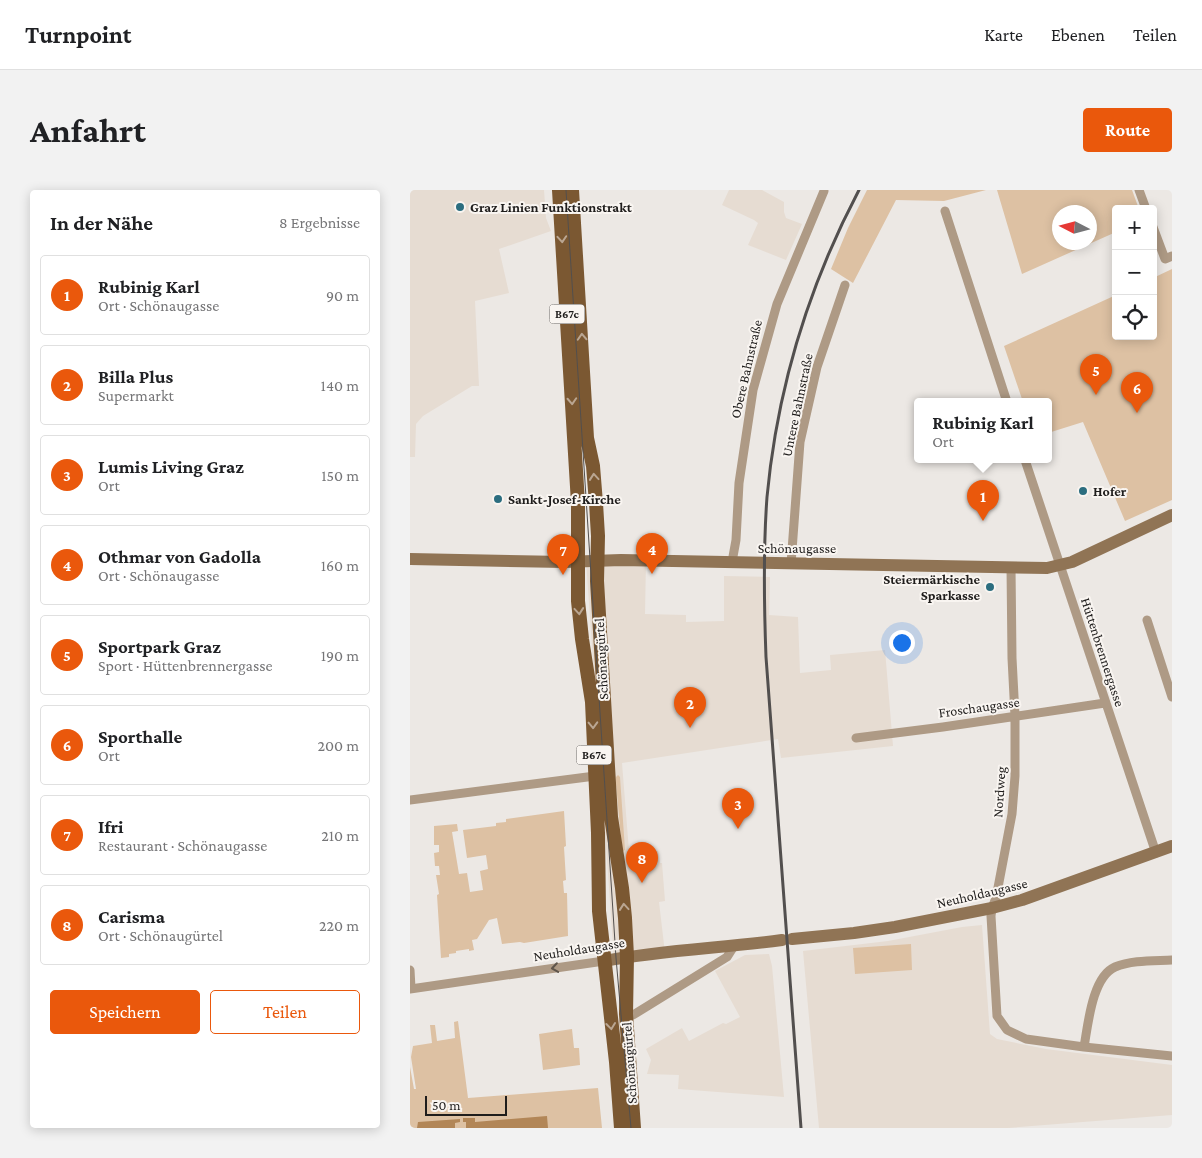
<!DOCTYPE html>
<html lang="de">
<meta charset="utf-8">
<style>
body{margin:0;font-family:"Crimson Pro",serif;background:#f2f2f2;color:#202124}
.controls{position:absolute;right:15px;top:15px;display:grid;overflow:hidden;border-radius:5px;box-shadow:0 2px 12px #0003}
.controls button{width:45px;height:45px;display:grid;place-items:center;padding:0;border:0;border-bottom:1px solid #e0e0e0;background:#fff;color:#202124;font:25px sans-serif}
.compass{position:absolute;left:642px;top:15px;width:45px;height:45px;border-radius:50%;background:#fff;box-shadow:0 2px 12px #0003;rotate:276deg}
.scale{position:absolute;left:15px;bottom:12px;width:82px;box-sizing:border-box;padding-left:5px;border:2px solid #1f1d1c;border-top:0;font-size:14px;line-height:18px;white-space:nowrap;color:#1f1d1c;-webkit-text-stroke:4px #f9f5f1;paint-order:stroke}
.you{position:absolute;left:491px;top:452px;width:18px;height:18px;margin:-12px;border:4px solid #fff;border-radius:50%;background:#1a73e8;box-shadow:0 0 0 8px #1a73e833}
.badge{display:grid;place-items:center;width:32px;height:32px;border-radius:50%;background:#ea580c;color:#fff;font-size:16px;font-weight:700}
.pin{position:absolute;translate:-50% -41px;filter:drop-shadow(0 1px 2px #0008)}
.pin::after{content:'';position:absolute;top:26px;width:18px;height:15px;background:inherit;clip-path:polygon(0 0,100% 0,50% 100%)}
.popup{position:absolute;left:504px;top:208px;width:138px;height:65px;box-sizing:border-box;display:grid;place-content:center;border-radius:5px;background:#fff;filter:drop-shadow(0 1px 4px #0005);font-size:16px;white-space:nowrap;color:#757577}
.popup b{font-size:19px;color:#202124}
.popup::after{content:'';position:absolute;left:50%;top:100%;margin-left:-10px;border:10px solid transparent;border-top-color:#fff}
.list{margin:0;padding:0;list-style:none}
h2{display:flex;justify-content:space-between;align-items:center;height:65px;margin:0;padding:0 20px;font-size:21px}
h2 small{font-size:16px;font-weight:400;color:#757577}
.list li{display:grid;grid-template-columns:32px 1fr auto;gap:15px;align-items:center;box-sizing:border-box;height:80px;margin:0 10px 10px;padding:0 10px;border:1px solid #e0e0e0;border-radius:5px}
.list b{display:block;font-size:19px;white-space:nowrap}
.list p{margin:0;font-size:16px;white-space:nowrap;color:#757577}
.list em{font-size:16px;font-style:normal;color:#757577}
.actions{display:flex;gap:10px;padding:15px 20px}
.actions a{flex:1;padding:11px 0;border:1px solid #ea580c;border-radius:5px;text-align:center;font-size:18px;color:#ea580c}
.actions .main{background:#ea580c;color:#fff}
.icon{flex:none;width:28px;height:28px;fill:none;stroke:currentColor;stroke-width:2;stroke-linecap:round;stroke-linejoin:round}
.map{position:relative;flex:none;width:762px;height:938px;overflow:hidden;border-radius:5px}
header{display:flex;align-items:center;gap:30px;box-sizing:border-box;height:70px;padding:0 25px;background:#fff;border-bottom:1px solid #e0e0e0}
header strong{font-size:24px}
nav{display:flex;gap:28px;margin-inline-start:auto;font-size:18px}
.intro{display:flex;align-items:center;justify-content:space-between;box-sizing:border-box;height:120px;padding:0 30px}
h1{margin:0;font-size:35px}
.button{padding:12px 22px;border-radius:5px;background:#ea580c;color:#fff;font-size:18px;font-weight:700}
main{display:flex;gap:30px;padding:0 30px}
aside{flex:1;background:#fff;border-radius:5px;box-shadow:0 2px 12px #0003}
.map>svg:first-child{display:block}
</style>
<header>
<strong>Turnpoint</strong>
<nav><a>Karte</a><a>Ebenen</a><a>Teilen</a></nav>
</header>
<div class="intro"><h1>Anfahrt</h1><a class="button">Route</a></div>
<main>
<aside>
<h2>In der Nähe<small>8 Ergebnisse</small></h2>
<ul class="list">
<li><span class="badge">1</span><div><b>Rubinig Karl</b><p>Ort · Schönaugasse</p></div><em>90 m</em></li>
<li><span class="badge">2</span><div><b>Billa Plus</b><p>Supermarkt</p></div><em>140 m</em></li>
<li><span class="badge">3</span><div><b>Lumis Living Graz</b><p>Ort</p></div><em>150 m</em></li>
<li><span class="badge">4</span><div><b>Othmar von Gadolla</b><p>Ort · Schönaugasse</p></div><em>160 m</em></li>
<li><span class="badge">5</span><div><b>Sportpark Graz</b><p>Sport · Hüttenbrennergasse</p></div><em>190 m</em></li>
<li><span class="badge">6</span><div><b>Sporthalle</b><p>Ort</p></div><em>200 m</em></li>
<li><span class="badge">7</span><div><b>Ifri</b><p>Restaurant · Schönaugasse</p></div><em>210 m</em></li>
<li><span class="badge">8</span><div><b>Carisma</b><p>Ort · Schönaugürtel</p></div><em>220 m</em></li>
</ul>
<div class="actions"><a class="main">Speichern</a><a>Teilen</a></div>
</aside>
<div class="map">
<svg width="762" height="938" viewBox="0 0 762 938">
<rect width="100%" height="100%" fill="#ece8e4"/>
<path fill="#e6dcd2" d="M0 0H134L136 28 141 41 89 59 99 103 65 111 69 196H62L13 226 6 234 5 267H0Z
M319 0H352L374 12V22L376 28 392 34 376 70 338 55 348 33 344 30 312 15Z
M176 371H236L235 424 276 425V432L314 431V386L360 387 359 425 388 427 390 483 421 480 420 465 475 460 483 556 371 568 368 549 212 573 219 661H248L250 673H252L255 711 249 712 255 763 204 769Z
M572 735 580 844 587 849 636 859 762 875V925L598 938H409L393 761 478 751 552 737Z
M359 764 362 776 374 907 268 899 269 885 237 884 241 870 236 859 272 838 279 851 313 833 316 834 330 827 305 781 335 765Z"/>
<path fill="#ddc1a3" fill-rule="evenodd" d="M457 0H576L534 11 486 10 443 93 421 79 438 38Z
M587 0H722L729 19H706V42L612 84ZM650 22H680V52H650Z
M762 79V310L715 331 673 232 638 243V212H613L594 156 706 105V146H743V88Z
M208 585 210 587 215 660 213 661 212 660 206 593V587Z
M154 621 156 656 154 657 156 690 153 691 154 703H157L158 746 114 753 110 752 92 754 87 728 79 730 67 749 62 750 64 760 59 761V759L46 761V763L39 764V767L31 768 27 705 29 704 26 685H30L29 676H25L24 663 29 662V655H24V636L47 634 48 641 42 642 49 684 57 683 60 702 73 700 70 681 78 679 76 665 57 668 53 640 86 636V633L96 632V629Z
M501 754 502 780 445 784 443 758Z
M48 831 58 908 188 898 192 938H0V877L4 899H6L1 867 3 856 22 853 20 835H25L27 851 45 848 44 832Z
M162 839 164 858H169L170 875 133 880 129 844Z"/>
<path fill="#b28657" d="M137 926 138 938H56V932H53V928H65V932Z
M50 929V932L45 933V938H7L8 932Z"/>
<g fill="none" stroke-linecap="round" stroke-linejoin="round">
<path stroke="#ae9a85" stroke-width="9" d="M729 0 736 19
M535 21 597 212
M743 37 755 69 762 66
M615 270 746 663
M322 372 326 350 329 293 343 200 367 114 414 1
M381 374 390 252 407 177 435 95
M601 377 602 468 605 526V586L602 624 586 708 582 718 581 726 587 826 597 840 616 849 674 857 762 866
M737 430 762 507
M446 548 533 537 695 513
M0 610 185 586
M0 780 1 798
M0 799 194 771
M216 824 223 825 317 767 324 756
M674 857C678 835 682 787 705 777 722 770 744 771 762 770"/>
<path stroke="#907455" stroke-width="12" d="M0 369 154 372 211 370 637 378 662 372 762 325
M382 749 444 743 485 737 582 718 612 710 762 656
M194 771C252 760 313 758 372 750"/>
<path stroke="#7b5832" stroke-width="14" d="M149 0 168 313V411L172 449 182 512 188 643 189 721 206 872 211 938
M162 0 177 248 183 276 186 313 188 346 187 391 201 627 212 698 215 728 217 766 216 824 224 938"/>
<path stroke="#524f4e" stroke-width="1" d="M156 0 206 768 221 938"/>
<path stroke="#524f4e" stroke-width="3" d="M391 938 356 467C354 414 353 361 357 307 367 200 399 95 449 0"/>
</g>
<defs><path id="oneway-chevron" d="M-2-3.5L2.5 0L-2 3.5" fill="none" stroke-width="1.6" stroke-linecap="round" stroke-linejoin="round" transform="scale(1.25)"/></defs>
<g stroke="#baa692">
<use href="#oneway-chevron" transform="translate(152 49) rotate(86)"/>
<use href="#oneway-chevron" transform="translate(172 147) rotate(-93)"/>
<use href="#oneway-chevron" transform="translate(162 211) rotate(87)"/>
<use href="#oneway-chevron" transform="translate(184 287) rotate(-95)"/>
<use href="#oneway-chevron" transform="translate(169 421) rotate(85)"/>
<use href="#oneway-chevron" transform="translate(183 535) rotate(88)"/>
<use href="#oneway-chevron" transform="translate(214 717) rotate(-95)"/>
<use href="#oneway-chevron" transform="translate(201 836) rotate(83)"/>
</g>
<use stroke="#5f554b" href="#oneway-chevron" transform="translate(145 778) rotate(172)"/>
<g fill="#2b6d7f" stroke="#f9f5f1" stroke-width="2">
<circle cx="50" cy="17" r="5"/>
<circle cx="673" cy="301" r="5"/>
<circle cx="88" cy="309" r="5"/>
<circle cx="580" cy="397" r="5"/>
</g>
<g text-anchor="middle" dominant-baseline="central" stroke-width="4" stroke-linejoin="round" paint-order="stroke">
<g fill="#f9f5f1" stroke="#605e5c" stroke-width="1">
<rect x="139.5" y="114.5" width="35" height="19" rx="4"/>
<rect x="166.5" y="555.5" width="35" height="19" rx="4"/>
</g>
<g font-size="12" font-weight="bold" fill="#1f1d1c">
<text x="157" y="124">B67c</text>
<text x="184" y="565">B67c</text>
</g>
<g font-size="14" font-weight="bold" fill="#1f1d1c" stroke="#f9f5f1" text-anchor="start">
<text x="60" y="17">Graz Linien Funktionstrakt</text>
<text x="683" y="301">Hofer</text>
<text x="98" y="309">Sankt-Josef-Kirche</text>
<text x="570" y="389" text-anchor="end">Steiermärkische<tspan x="570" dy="16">Sparkasse</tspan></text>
</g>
<g font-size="14" fill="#1f1d1c" stroke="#f9f5f1">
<text transform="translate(336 179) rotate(-77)">Obere Bahnstraße</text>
<text transform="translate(387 215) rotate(-78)">Untere Bahnstraße</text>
<text x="387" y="358">Schönaugasse</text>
<text transform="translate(693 462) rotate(72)">Hüttenbrennergasse</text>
<text transform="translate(191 469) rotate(-93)">Schönaugürtel</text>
<text transform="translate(569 517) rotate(-8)">Froschaugasse</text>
<text transform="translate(589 602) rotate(-86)">Nordweg</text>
<text transform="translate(572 703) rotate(-13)">Neuholdaugasse</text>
<text transform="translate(169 759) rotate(-9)">Neuholdaugasse</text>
<text transform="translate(219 873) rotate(-94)">Schönaugürtel</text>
</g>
</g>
</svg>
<div class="controls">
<button>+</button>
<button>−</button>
<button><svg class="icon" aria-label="locate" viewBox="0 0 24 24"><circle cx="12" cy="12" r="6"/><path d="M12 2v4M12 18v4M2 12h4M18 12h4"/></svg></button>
</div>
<svg class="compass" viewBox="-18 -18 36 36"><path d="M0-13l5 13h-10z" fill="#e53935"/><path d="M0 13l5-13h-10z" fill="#757577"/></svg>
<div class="scale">50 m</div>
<div class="you"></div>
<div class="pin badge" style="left:573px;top:331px">1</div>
<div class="popup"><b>Rubinig Karl</b>Ort</div>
<div class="pin badge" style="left:280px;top:538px">2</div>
<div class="pin badge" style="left:328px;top:639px">3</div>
<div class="pin badge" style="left:242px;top:384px">4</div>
<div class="pin badge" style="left:686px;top:205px">5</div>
<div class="pin badge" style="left:727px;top:223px">6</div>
<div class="pin badge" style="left:153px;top:385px">7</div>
<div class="pin badge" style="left:232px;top:693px">8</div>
</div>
</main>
